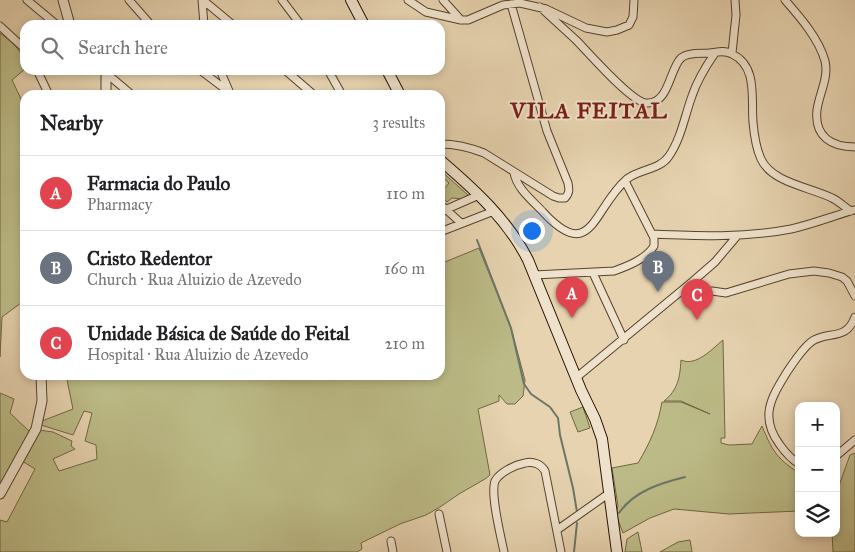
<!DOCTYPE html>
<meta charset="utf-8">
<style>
body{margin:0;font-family:"IM FELL Great Primer",serif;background:#f2f2f2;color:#202124}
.controls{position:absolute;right:15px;bottom:15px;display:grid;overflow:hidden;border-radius:10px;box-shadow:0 2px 8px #0003}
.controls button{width:45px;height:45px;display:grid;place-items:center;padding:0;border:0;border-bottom:1px solid #e0e0e0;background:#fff;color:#202124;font:25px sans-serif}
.you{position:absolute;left:531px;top:230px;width:18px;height:18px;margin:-12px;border:4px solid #fff;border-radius:50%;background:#1a73e8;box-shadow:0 0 0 8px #1a73e833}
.badge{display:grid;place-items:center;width:32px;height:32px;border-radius:50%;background:#8f2418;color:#fff;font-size:16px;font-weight:700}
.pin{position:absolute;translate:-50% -41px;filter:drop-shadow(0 1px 2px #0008)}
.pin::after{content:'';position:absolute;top:26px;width:18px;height:15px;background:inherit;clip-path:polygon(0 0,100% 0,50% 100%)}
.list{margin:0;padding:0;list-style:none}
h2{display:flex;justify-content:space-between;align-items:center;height:65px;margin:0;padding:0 20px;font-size:21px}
h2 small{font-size:16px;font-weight:400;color:#757577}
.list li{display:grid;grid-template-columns:32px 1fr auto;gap:15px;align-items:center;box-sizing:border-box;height:75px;padding:0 20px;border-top:1px solid #e0e0e0}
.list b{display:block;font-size:19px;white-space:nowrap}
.list p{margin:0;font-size:16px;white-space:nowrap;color:#757577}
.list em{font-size:16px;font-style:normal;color:#757577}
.icon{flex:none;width:28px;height:28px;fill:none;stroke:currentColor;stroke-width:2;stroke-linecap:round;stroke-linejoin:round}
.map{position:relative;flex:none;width:855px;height:552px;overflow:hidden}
.search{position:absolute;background:#fff;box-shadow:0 2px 8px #0003;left:20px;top:20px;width:425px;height:55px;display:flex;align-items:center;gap:12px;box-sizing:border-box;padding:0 18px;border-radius:15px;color:#757577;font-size:19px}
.panel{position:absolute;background:#fff;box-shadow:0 2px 8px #0003;left:20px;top:90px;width:425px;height:290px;border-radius:15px}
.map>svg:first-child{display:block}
</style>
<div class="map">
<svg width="855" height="552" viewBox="0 0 855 552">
<rect width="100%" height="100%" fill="#e7d3b0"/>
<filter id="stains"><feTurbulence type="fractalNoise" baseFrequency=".004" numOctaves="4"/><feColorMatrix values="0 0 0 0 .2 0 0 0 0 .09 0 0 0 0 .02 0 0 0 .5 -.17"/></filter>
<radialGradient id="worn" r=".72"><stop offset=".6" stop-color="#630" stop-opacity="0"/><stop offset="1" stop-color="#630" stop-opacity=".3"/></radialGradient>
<path fill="#bcbb87" stroke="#716644" d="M0 33C13 43 25 52 25 69L12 80 22 101 25 100V300L2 317 0 357Z
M440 170 468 195 463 199 452 198 447 202 440 194 449 183 440 175Z
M479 248 511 328 525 380 523 396 515 404H507L499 395V401L478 409 490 475 485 479 459 494 440 507 426 515 400 524 361 543 362 549 357 552H0V520L7 522 35 469 22 461 39 430 53 432 72 441 71 446 75 449 53 459 59 471 97 459 96 445 85 441 92 413 84 411 73 435 41 425 42 421 73 409 66 375H440V264Z
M723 340 725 438H721V443L729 445 752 444 762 426C772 450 776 458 799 473V511L729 514 674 509 650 518 623 533 616 515 618 506 612 468 638 463C650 443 658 425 662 402H681L710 414 681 401H664C678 390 680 377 681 360 696 367 712 349 723 340Z
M0 393 14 399 10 413 30 432 0 486Z
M583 407 590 428 578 432 570 412Z
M855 453V552H833L832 533H836V494L850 455Z
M638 532 642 552H625L627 539Z
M690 540 692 552H660L678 542Z"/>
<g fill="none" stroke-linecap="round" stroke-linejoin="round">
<path stroke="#6a7668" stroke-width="2" d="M477 240 511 328 524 384 531 394 550 407 558 418 560 435 573 488 577 512
M619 513C634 491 661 483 685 477
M574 552 577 523"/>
<g stroke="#56422d" stroke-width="9">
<path id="minor" d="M27 0 57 25
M129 0 151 25
M202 0 204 25
M203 0 233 25
M282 0 301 25
M408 0 426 12 461 20H468L503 5 520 3 546 9 586 28 607 32 617 30 629 25 633 17 634 0
M443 0 461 20
M785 0C800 17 819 39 825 61 829 78 819 94 817 110 814 137 832 147 855 147
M540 7C552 18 564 29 576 40 588 52 631 102 646 103 669 105 669 70 681 58 688 52 702 54 710 53 718 52 725 50 732 54 758 66 751 99 753 122 754 134 756 148 761 159 772 183 810 187 832 198 839 201 844 207 851 211
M0 26 25 49
M732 53 736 15 735 0
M37 70 49 95
M200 70 233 95
M220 70 229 91
M285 70 314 95
M328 70 342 95
M106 73 132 95
M440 144C456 144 469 147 484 153L553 196 559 198H565C570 193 569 189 568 183L547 131 511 4
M514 173C517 189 533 201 543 212 592 265 593 208 627 179 639 169 660 170 669 156 681 139 685 115 692 96 697 81 706 66 715 53
M440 204 461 223
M440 212 479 195
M440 232 494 211
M653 234C699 236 745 238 791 229 813 224 833 216 854 210
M593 273 624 340
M534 275 614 271C628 266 646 259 654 246V238L625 181
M712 291 726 293 789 274 814 271 829 273 842 277 847 281 855 296
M577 377 692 282 715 262 737 236
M836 456 855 440
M799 464C791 459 785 452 780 445 759 417 771 398 787 372 794 362 801 350 811 342 827 330 846 342 855 317
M439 514 447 552
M557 530 608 494
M391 541 393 552
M504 552C501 537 490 494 495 481 500 472 515 465 525 463 533 461 541 464 545 471L561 552"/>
</g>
<g stroke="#56422d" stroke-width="11">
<path id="tertiary" d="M63 0 70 25
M103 70 106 73V95
M0 494 36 429 42 401 41 375"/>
</g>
<g stroke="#261201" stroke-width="12">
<path id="secondary" d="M351 0 364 25
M387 70 400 95
M440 160C474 189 508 220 528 260L581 390 595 419 602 439 617 552"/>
</g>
<use href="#minor" stroke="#efe2cc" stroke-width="7"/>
<use href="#tertiary" stroke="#efe2cc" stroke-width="9"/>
<use href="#secondary" stroke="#efe2cc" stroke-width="10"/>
</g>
<g text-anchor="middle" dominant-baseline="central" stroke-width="4" stroke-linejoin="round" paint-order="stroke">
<g font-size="22" font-weight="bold" letter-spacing="1" fill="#7a1f14" stroke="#efe2cc">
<text x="589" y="110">VILA FEITAL</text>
</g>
</g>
<rect width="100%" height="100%" filter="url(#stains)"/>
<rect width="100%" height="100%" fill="url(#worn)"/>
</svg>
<div class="controls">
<button>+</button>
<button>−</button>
<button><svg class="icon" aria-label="layers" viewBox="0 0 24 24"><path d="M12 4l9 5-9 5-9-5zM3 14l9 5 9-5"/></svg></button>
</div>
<div class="you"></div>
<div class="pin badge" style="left:572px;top:318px;background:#e0444e">A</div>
<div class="pin badge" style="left:658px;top:292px;background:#6b7280">B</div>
<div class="pin badge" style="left:697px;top:320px;background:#e0444e">C</div>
<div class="search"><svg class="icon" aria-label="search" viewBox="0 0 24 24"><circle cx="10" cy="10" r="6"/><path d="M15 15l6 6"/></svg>Search here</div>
<section class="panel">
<h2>Nearby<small>3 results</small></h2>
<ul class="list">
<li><span class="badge" style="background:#e0444e">A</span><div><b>Farmacia do Paulo</b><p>Pharmacy</p></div><em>110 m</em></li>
<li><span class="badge" style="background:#6b7280">B</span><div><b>Cristo Redentor</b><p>Church · Rua Aluizio de Azevedo</p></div><em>160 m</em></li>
<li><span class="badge" style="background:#e0444e">C</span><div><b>Unidade Básica de Saúde do Feital</b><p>Hospital · Rua Aluizio de Azevedo</p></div><em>210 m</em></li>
</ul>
</section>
</div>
